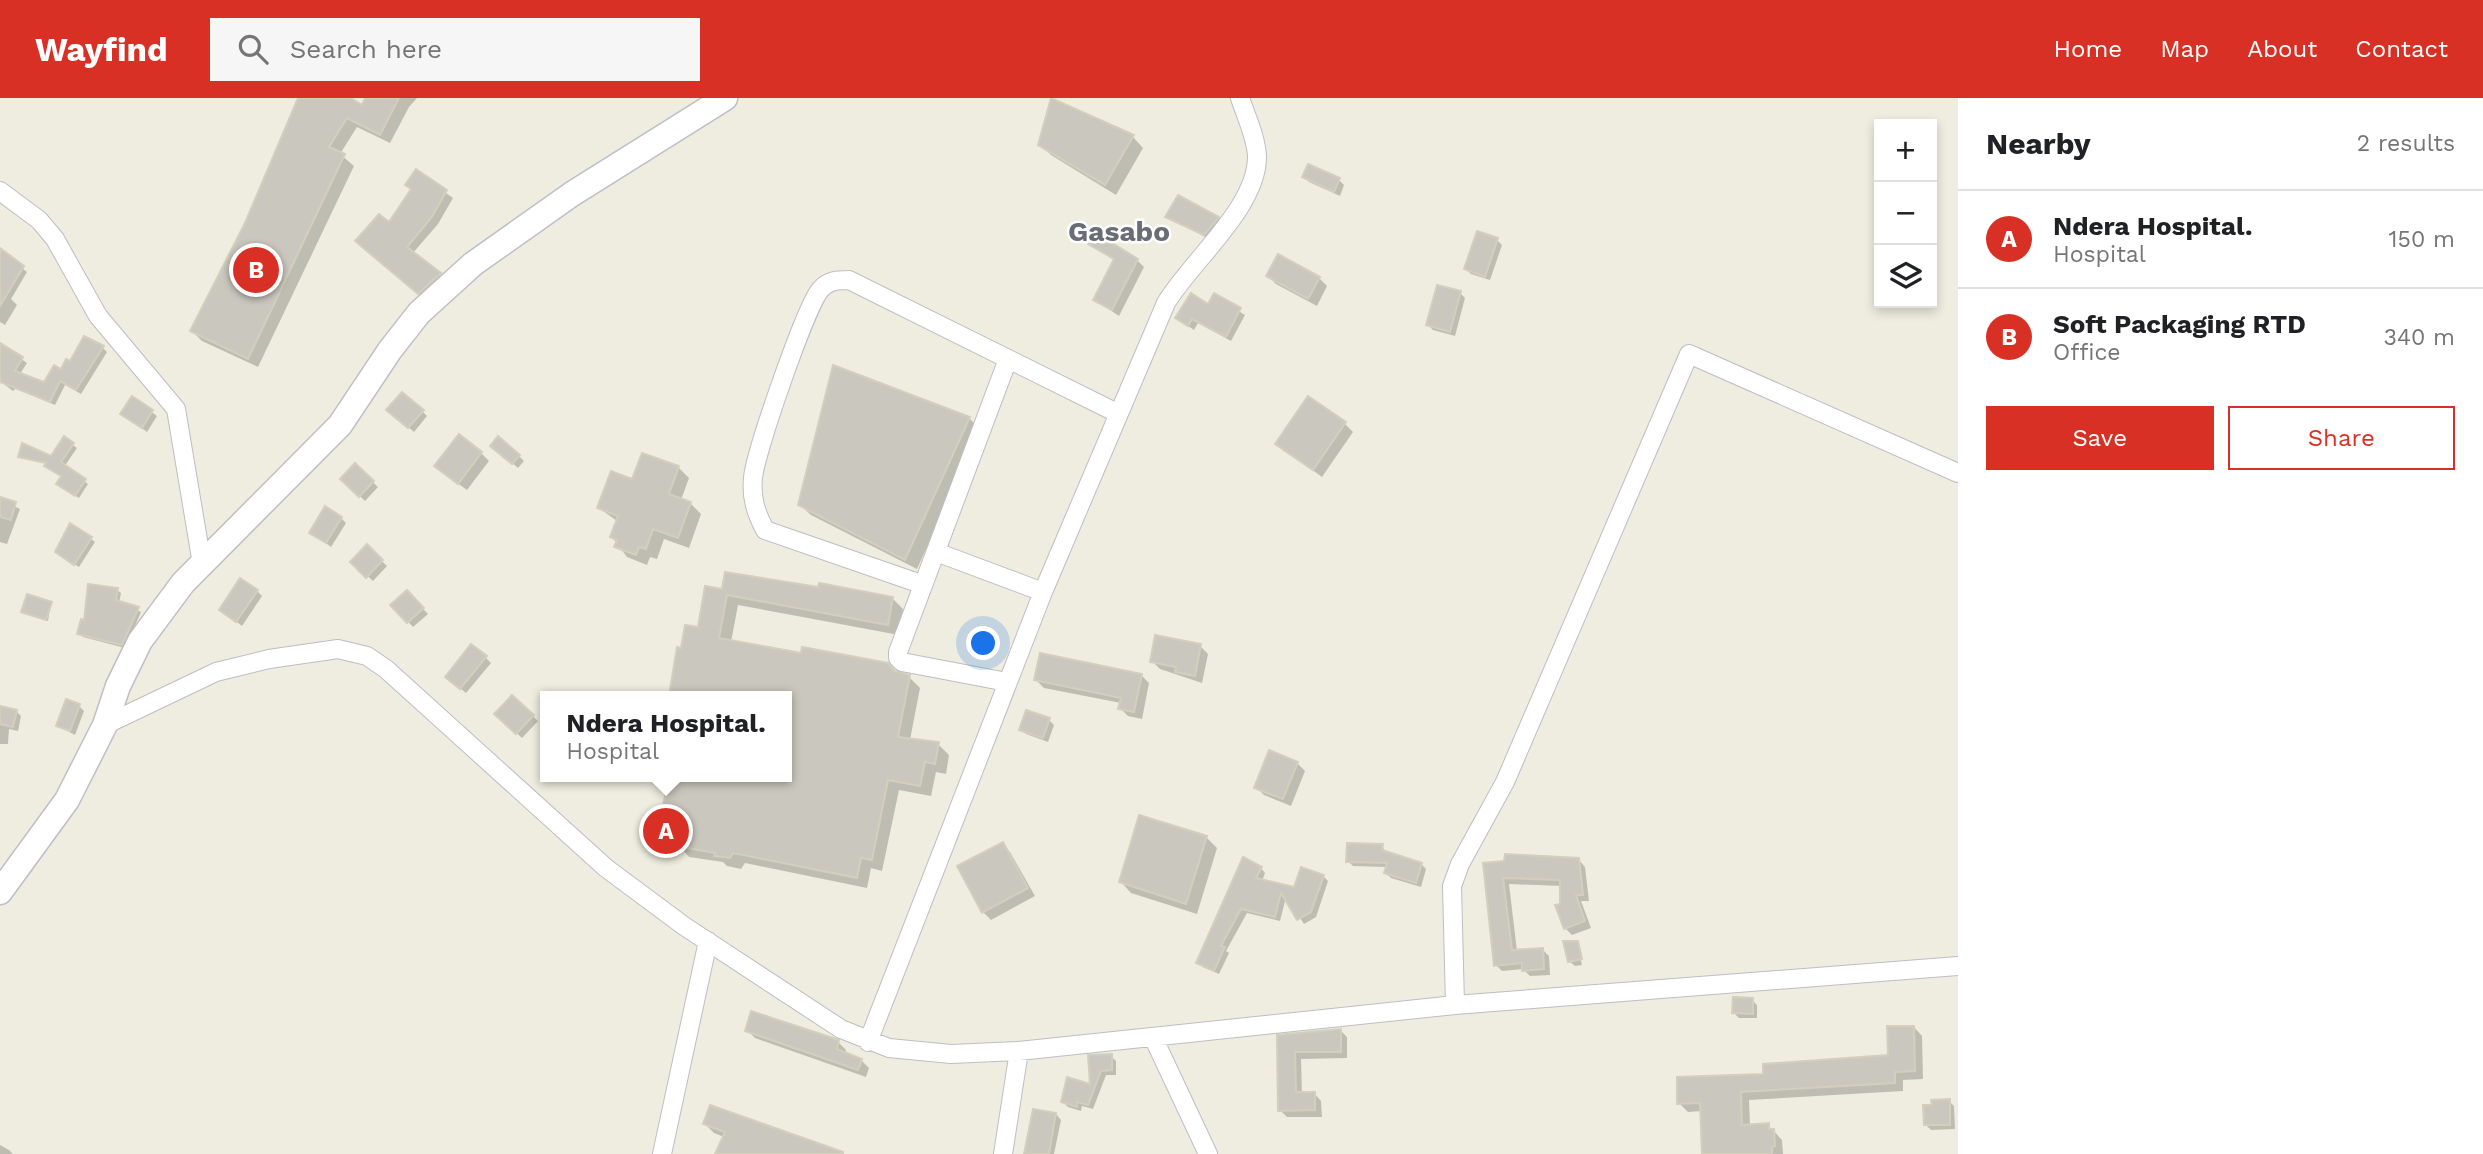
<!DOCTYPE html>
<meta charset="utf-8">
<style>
body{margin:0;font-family:"Work Sans",sans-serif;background:#f6f6f6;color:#202124}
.controls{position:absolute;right:21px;top:21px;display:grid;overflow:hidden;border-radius:0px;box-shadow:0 4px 10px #0003}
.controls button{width:63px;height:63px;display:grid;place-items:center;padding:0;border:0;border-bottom:2px solid #e0e0e0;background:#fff;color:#202124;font:35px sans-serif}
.you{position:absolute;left:984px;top:546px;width:24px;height:24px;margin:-18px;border:5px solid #fff;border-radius:50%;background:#1a73e8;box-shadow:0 0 0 10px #1a73e833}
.badge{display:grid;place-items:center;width:46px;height:46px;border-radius:50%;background:#d93025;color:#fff;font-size:23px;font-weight:700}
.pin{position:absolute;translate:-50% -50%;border:4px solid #fff;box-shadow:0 2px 7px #0006}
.popup{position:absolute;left:540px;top:593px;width:252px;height:91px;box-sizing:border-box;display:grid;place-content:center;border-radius:0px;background:#fff;filter:drop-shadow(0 2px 5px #0005);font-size:23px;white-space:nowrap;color:#757577}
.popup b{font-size:26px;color:#202124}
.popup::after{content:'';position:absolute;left:50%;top:100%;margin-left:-14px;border:14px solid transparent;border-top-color:#fff}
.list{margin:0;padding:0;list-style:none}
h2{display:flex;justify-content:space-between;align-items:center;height:91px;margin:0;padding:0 28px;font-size:30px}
h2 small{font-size:23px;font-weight:400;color:#757577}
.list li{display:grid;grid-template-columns:46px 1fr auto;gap:21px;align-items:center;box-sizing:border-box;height:98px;padding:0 28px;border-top:2px solid #e0e0e0}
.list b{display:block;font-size:26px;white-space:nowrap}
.list p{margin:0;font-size:23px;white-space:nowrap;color:#757577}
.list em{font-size:23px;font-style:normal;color:#757577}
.actions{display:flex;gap:14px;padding:21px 28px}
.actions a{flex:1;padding:16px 0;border:2px solid #d93025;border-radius:0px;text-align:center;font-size:24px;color:#d93025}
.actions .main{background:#d93025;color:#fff}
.icon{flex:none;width:38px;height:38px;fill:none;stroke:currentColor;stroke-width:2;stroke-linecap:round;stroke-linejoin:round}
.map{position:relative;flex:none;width:1958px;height:1056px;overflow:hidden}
header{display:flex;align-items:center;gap:42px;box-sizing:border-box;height:98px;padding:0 35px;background:#d93025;color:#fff}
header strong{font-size:33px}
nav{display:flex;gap:38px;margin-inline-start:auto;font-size:24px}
.search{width:490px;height:63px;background:#f6f6f6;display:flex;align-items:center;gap:18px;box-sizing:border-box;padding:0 24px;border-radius:0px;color:#757577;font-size:26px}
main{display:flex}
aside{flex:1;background:#fff}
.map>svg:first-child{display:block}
</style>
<header>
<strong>Wayfind</strong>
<div class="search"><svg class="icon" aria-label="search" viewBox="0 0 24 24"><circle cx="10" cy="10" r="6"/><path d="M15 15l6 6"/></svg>Search here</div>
<nav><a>Home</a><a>Map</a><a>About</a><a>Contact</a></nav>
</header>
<main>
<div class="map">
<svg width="1958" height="1056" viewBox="0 0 1958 1056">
<rect width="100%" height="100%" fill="#eeeddf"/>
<path fill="#0003" d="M300 0H347L362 9 367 0H417L409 9 390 45 357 29 340 56 354 68 258 269 202 243 192 233 247 126Z
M1133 39 1143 50 1116 97 1051 57 1040 46Z
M1308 68 1339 82 1344 87 1340 98 1309 84 1304 78Z
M416 74 453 100 438 126 412 156 446 182 425 201 364 150 389 127 412 91Z
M1167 119 1218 120 1222 124 1209 141Z
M1497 142 1502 147 1490 182 1471 176 1466 171Z
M1090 146 1137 162 1144 169 1119 218 1095 202 1115 163Z
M0 152 27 174 11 201 17 207 5 227 0 224Z
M1268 178 1319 180 1327 188 1317 208 1276 186Z
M1460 195 1465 200 1455 238 1433 232 1428 227Z
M1214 198 1245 217 1231 243 1198 225 1194 232 1177 220 1209 208Z
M0 247 27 265 20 276 45 286 71 265 103 250 107 254 81 296 65 287 55 307 16 290 13 293 0 283Z
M133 301 157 318 147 334 123 316Z
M422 313 427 318 414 334 394 317Z
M969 320 980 331 917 471 811 417 799 406Z
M1345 326 1353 334 1322 379 1277 346Z
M64 341 77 350 64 369 88 386 79 400 62 389 63 379 50 371Z
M498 353 519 358 524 363 518 370Z
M481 355 489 363 467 392 445 376Z
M355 368 378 389 365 403 343 381Z
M678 369 689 380 681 402 690 405 701 416 689 450 664 441 657 461 650 459 647 467 627 459 612 439 617 423 599 410 633 383Z
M0 401 20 411 7 446 0 444Z
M341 420 346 425 331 449 311 434Z
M90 440 95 444 79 469 61 458Z
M367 449 387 468 373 483 352 464Z
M117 492 121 495 119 505 141 514 125 550 83 539 79 535 85 524Z
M257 493 262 498 242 528 221 512Z
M723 493 892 500 903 511 899 537 738 507 731 544 895 574 909 579 920 590 910 642 938 646 949 657 946 676 936 674 931 698 899 692 882 773 871 770 867 790 745 765 741 771 727 768 723 764 689 759 682 751 671 749 660 738 669 679H787V598H670L682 552Z
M407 494 428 516 413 529 393 507Z
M51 505 48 523 25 515Z
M1200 548 1208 556 1202 585 1160 571 1152 563Z
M486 560 491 565 466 595 452 584Z
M1141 577 1149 585 1142 621 1128 618 1120 610 1121 605 1044 590 1036 582Z
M512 599 538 623 522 640 496 616Z
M79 608 84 613 75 637 58 628Z
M0 610 16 613 21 618 18 633 9 631 8 646H0Z
M1049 622 1054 627 1048 644 1026 636 1021 631Z
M1297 665 1305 673 1291 708 1264 697 1256 689Z
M1206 739 1217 750 1197 816 1131 795 1121 784Z
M1002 746 1010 754 1035 798 991 822 983 814Z
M1382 748 1387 756 1421 766 1426 771 1421 789 1391 780 1386 775 1388 769 1353 768 1348 763Z
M1579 762 1585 769 1589 803H1581L1591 830 1572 837 1565 830 1562 788 1509 786 1517 853 1543 852 1549 858 1550 877 1530 878 1523 871 1502 873 1496 867 1485 767Z
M1261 770 1265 775 1262 783 1295 791 1323 778 1328 783 1316 819 1304 826 1286 799 1280 823 1247 815 1226 853 1229 855 1219 876 1203 869 1198 864Z
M1577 845 1582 867 1575 868 1569 863Z
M1752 902 1757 907V920H1739L1734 915Z
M1914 929 1922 938 1923 981 1903 982V993L1749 1002 1750 1028 1768 1027 1782 1042 1783 1056H1704L1702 1013 1688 1014 1679 1005 1765 978 1890 959Z
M747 932 838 944 846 952 845 956 861 962 869 970 866 979 755 940Z
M1340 932 1347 939V960L1301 961 1302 996 1314 995 1321 1003 1322 1019H1287L1280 1012 1279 939Z
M1111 958 1116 963V977H1106L1093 1011 1082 1008 1081 1013 1068 1009 1063 1004 1092 988 1090 959Z
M1949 1003 1954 1008 1955 1031 1931 1032 1925 1026Z
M711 1010 843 1056H717L724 1039 714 1035 705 1026Z
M1056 1016 1061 1022 1054 1056H1027Z
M0 1047 9 1052 13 1056H0Z"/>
<path fill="#cac8be" stroke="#d3cfbd" stroke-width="2" d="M298 0H351L362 7 365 0H399L380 37 347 20 329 49 345 56 248 261 190 233 245 125Z
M1051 0 1134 37 1105 87 1038 47Z
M1308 66 1340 80 1334 94 1302 79Z
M416 71 447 92 432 119 407 149 441 175 418 196 355 143 379 116 389 124 411 91 405 87Z
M1178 97 1219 119 1204 137 1165 119Z
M1477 133 1498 140 1485 179 1464 171Z
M1093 137 1102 142 1104 140 1138 161 1112 212 1093 202 1114 161 1088 146Z
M0 150 24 168 0 208Z
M1278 156 1320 179 1308 201 1266 178Z
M1437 187 1461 193 1450 234 1426 227Z
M1191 195 1208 206 1214 195 1241 210 1226 239 1192 221 1188 228 1175 220Z
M84 238 104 248 76 292 60 283 50 304 0 284V245L23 259 15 273 44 284 54 267 61 271 66 261 70 263Z
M833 267 970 319 905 462 798 407Z
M402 294 424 312 408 330 386 312Z
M132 298 153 312 142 330 120 316Z
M1308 298 1346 324 1313 372 1275 346Z
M459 336 482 354 458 386 434 368Z
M64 338 74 345 61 364 86 381 75 398 56 386 61 378 44 368 46 365 18 359 22 345 51 358Z
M498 338 520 357 512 366 490 348Z
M642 355 679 368 669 396 691 404 678 440 653 431 646 451 639 449 636 457 614 449 617 442 610 439 618 418 597 410 611 373 632 381Z
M355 365 374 383 359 399 340 381Z
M0 399 16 404 11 422 0 419Z
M325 408 342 419 326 445 309 435Z
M70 425 92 439 74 467 55 454Z
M367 446 383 462 366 480 350 464Z
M725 474 818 489 819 485 893 499 888 527 727 497 719 540 801 555 802 549 888 565 895 573 910 577 898 639 939 644 935 666 925 664 920 688 888 682 872 762 861 760 857 780 733 755 730 760 714 758 715 755 676 748 678 742 658 739 668 679H787V598H669L677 549 681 550 685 527 698 529 705 488 722 491Z
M240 480 258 492 236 524 219 512Z
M88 486 118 490 116 502 139 509 122 547 77 536 81 521 84 522Z
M407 492 424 510 407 525 390 507Z
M27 496 52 504 46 522 21 514Z
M1155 537 1201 546 1195 578 1175 574 1176 569 1150 564Z
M471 546 487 558 460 591 445 579Z
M1040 555 1142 576 1134 614 1118 611 1121 600 1034 582Z
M512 597 534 617 516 636 494 616Z
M66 601 80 606 70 633 56 628Z
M0 608 17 612 13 629 0 626Z
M1026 612 1050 620 1043 640 1019 632Z
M1269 652 1298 664 1283 701 1254 690Z
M1139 717 1207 738 1186 806 1119 784Z
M1003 744 1028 790 982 815 957 768Z
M1347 745 1383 746 1382 752 1422 765 1416 785 1384 775 1387 765 1346 764Z
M1505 756 1579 760 1583 797H1576L1585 823 1564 831 1555 807 1560 806V782L1503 780 1512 852 1543 850 1544 871 1522 873V865L1494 868 1483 765 1504 763Z
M1243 759 1262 769 1256 780 1294 789 1301 769 1324 777 1311 814 1297 822 1281 795 1275 819 1241 811 1221 848 1225 849 1214 873 1196 865Z
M1563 843H1578L1582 861 1568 864Z
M1733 899 1753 900V916L1732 915Z
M751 913 839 942 837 951 862 961 858 972 745 933Z
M1887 928H1914L1915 973 1895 974V985L1741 994 1742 1027 1769 1025V1031H1774L1775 1048 1772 1049V1056H1702L1700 1005 1677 1006V979L1763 976V966L1888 957Z
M1341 931V954H1295L1296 994H1315V1012L1278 1013 1277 937Z
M1112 956V972L1101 973 1088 1007 1077 1004V1009L1061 1004 1067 979 1090 986 1088 957Z
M1950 1001V1027H1924L1923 1007H1932L1931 1002Z
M710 1007 843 1054V1056H715L725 1034 703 1026Z
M1033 1011 1056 1015 1049 1056H1024Z"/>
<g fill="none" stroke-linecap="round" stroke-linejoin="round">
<g stroke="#bdbec5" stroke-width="20">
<path id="minor" d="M0 93 39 122 55 141 98 218 176 311 202 466
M936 454 1043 494
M921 486 765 432C756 415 751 400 753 380 755 355 805 211 820 192 828 182 839 182 849 182L1117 315
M1007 584 902 564 898 560V554L1008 261
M105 627 216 574 269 561 338 551 367 558 386 571 606 770 684 828 841 931 889 950 951 956 1019 953 1455 907 1958 868
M1455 907 1452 788 1460 766 1505 684 1689 256 1958 375
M1153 939 1208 1056
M868 944 1043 494 1166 205C1191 163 1258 109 1257 58 1256 39 1246 18 1240 0
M662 1056 708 843
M1003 1056 1019 953"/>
</g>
<g stroke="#bcbfc7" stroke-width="27">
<path id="secondary" d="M0 794 67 702 105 627 118 588 140 543 183 485 340 327 390 252 419 215 473 166 572 96 725 0"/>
</g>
<use href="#minor" stroke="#fff" stroke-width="18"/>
<use href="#secondary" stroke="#fff" stroke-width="24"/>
</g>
<g text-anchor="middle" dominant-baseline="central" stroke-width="5" stroke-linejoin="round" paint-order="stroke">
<g font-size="28" font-weight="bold" fill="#696d75" stroke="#fff">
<text x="1119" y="133">Gasabo</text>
</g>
</g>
</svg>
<div class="controls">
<button>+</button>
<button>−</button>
<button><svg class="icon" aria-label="layers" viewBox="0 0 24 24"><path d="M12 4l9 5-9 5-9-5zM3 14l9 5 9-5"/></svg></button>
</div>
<div class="you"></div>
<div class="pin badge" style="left:666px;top:733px">A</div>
<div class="popup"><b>Ndera Hospital.</b>Hospital</div>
<div class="pin badge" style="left:256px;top:172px">B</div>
</div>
<aside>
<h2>Nearby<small>2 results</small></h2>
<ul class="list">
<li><span class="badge">A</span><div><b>Ndera Hospital.</b><p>Hospital</p></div><em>150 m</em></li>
<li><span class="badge">B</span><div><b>Soft Packaging RTD</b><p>Office</p></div><em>340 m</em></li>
</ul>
<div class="actions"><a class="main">Save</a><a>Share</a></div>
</aside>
</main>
